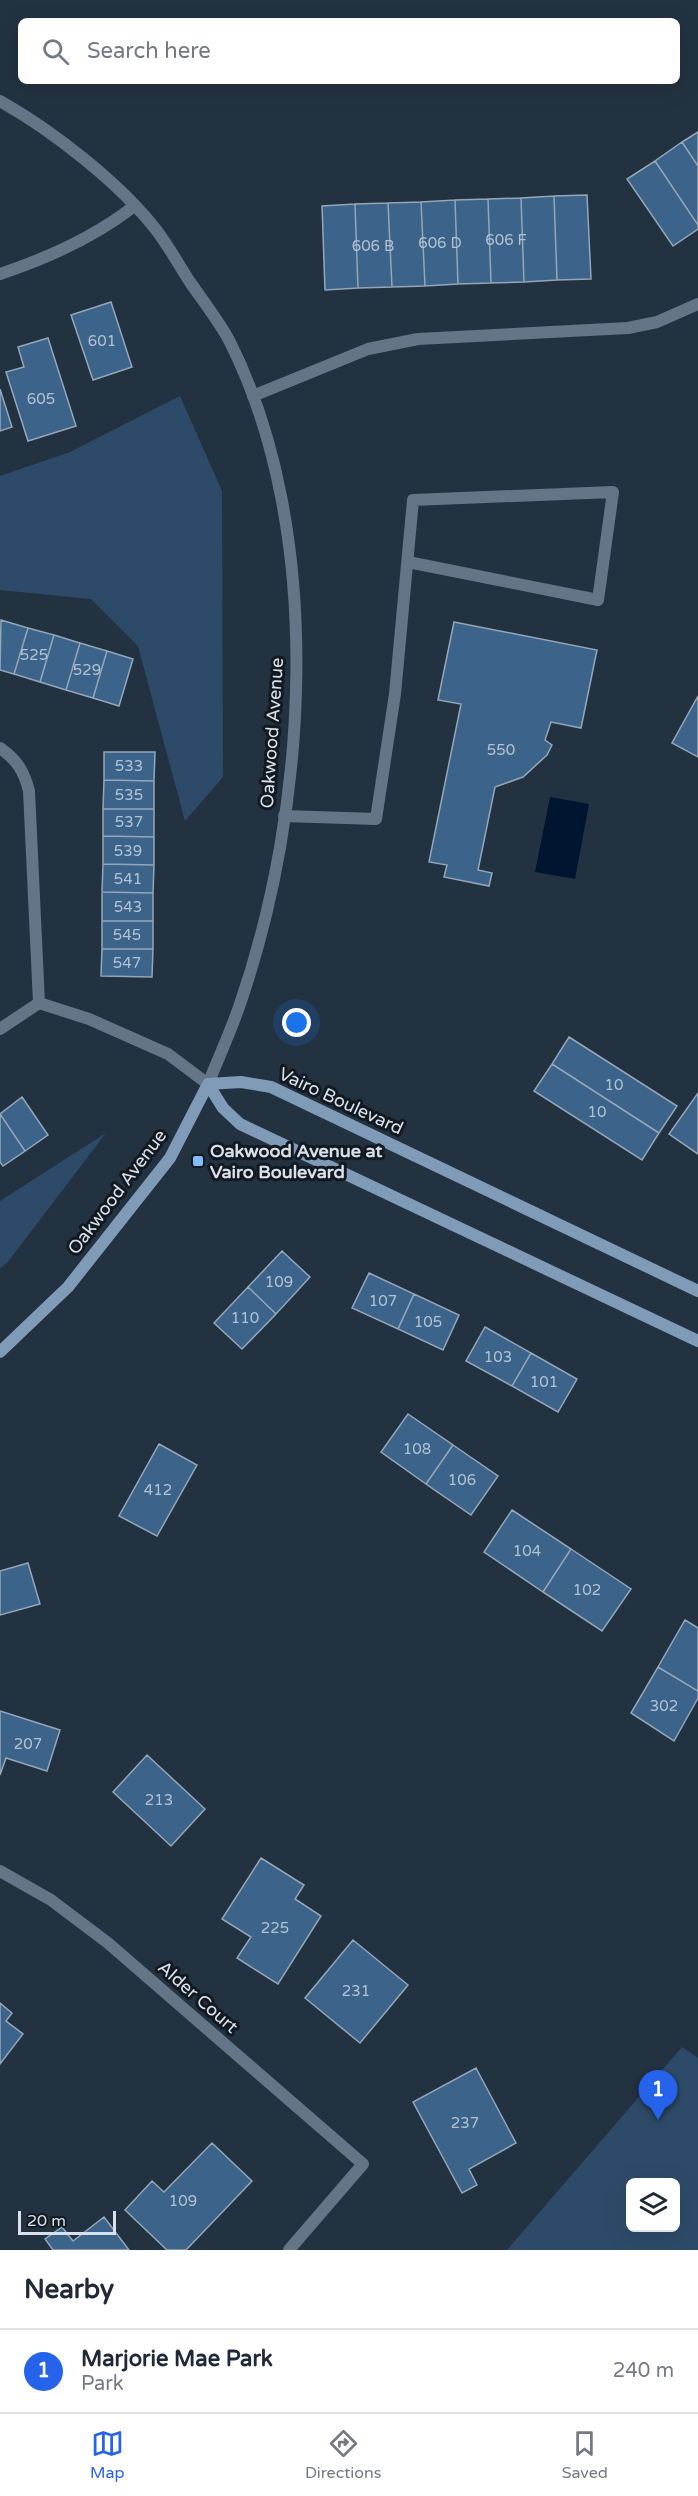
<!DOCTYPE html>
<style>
body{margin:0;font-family:"Varela Round",sans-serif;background:#f2f2f3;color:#1f2937}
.controls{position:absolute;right:18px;bottom:18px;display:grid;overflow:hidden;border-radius:9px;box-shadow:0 6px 24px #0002}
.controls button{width:54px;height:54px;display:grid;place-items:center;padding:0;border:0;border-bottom:2px solid #e0e1e3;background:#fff;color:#1f2937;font:30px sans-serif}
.scale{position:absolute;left:18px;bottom:15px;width:98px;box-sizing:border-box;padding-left:6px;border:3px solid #d9e2ec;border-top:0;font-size:16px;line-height:21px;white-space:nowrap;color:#d9e2ec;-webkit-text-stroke:4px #131920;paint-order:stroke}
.you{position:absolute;left:297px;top:1023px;width:21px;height:21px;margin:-15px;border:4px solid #fff;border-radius:50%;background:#1a73e8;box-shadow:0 0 0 9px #1a73e833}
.badge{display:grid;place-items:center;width:39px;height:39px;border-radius:50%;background:#2563eb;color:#fff;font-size:20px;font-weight:700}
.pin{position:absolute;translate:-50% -50px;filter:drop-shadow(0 2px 3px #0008)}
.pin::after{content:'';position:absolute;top:32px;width:21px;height:18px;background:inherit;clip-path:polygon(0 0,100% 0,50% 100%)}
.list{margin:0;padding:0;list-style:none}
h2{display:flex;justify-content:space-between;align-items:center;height:78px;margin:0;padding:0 24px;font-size:26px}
h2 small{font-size:20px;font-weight:400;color:#747a83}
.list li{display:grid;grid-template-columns:39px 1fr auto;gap:18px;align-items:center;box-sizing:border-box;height:84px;padding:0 24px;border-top:2px solid #e0e1e3}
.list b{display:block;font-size:22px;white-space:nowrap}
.list p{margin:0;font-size:20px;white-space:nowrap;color:#747a83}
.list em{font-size:20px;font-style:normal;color:#747a83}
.icon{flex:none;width:33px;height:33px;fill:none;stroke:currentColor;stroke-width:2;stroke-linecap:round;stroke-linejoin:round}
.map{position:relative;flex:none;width:698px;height:2250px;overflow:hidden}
.search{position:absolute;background:#fff;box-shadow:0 6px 24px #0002;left:18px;right:18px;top:18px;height:66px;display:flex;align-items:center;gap:15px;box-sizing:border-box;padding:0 21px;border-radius:9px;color:#747a83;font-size:22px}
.sheet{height:162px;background:#fff}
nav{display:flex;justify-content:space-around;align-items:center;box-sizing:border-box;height:84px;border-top:2px solid #e0e1e3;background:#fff;font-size:16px;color:#747a83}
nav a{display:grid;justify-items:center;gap:3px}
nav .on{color:#2563eb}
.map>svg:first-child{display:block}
</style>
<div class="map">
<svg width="698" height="2250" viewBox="0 0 698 2250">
<rect width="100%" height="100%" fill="#233241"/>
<path fill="#2d4b69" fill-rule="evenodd" d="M180 396 222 491 223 777 185 821 138 646 91 599 0 590V476L70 452Z
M106 1133 7 1263 0 1268V1201Z
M682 2047 698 2058V2250H507ZM676 2182V2228H630V2182Z"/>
<path fill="#00152f" d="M550 797 589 804 575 879 535 872Z"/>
<path fill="#3c638a" stroke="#95a6b8" stroke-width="1.5" d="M698 132V166L682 142Z
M682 142 698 166V225L655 161Z
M655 161 698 225V229L673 246 627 179Z
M587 195 591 279 557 280 554 196Z
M554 196 557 280 524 282 521 198Z
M521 198 524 282 491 283 488 199Z
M488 199 491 283 458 284 455 200Z
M455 200 458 284 425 286 421 202Z
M421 202 425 286 392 287 388 203Z
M388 203 392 287 358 288 355 204Z
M355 204 358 288 325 290 322 206Z
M111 302 132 367 93 380 71 315Z
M48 338 76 426 28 441 6 372 24 367 18 347Z
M0 389 12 427 0 431Z
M1 620 28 628 14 674 0 670Z
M454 622 597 650 581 728 551 722 545 740 552 745 547 755 523 777 495 787 478 870 492 873 489 886 444 877 447 865 429 862 461 704 438 700Z
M28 628 54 635 40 682 14 674Z
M54 635 80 643 66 690 40 682Z
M80 643 107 651 93 698 66 690Z
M107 651 133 659 119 706 93 698Z
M698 696V757L672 743Z
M104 752H155L154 781 104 780Z
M104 780 154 781V809H103Z
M103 809H154V837L103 836Z
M103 836 154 837V865L103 864Z
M103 864 154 865 153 893 102 892Z
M102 892 153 893V921H102Z
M102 921H153V949H102Z
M102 949H153L152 977 101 976Z
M569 1037 677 1106 659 1133 552 1064Z
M552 1064 659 1133 642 1160 534 1091Z
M698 1093V1154L669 1134Z
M22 1097 48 1135 25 1151 0 1114Z
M0 1114 25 1151 3 1166 0 1162Z
M282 1251 310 1277 276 1314 248 1287Z
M369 1273 414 1294 398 1329 352 1308Z
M248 1287 276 1314 242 1349 214 1323Z
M414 1294 459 1315 443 1350 398 1329Z
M485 1327 531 1353 512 1386 466 1361Z
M531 1353 577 1379 558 1412 512 1386Z
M408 1414 453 1445 426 1484 381 1452Z
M159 1444 197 1465 157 1536 119 1516Z
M453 1445 498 1476 471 1515 426 1484Z
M512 1510 571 1549 543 1592 484 1552Z
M571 1549 631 1589 602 1631 543 1592Z
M28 1563 40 1604 0 1615V1571Z
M685 1620 698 1628V1691L658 1667Z
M658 1667 698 1691V1698L674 1741 631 1713Z
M0 1711 60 1730 47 1771 6 1758 0 1775Z
M147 1755 205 1809 171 1846 113 1792Z
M261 1858 304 1885 295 1899 321 1916 278 1984 237 1958 251 1937 222 1919Z
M353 1940 408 1985 360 2043 305 1998Z
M0 2003 12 2013 6 2021 23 2034 0 2064Z
M476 2068 516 2143 469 2169 477 2185 462 2193 413 2102Z
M212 2143 252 2181 186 2250H167L125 2210 152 2181 164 2192Z
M104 2217 129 2250H53L45 2239 62 2227 73 2241Z"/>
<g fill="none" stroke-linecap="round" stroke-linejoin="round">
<path stroke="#647587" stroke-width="12" d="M0 274C48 258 93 238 133 207
M253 396 368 349 418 339 628 328 657 322 698 304
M0 748C17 760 24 771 29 791L39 1003
M284 816 376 819 395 694 413 500 613 492 598 600 408 562
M39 1003 89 1019 168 1054 208 1084
M0 1029 39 1003"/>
<path stroke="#647587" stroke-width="12" d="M0 101C52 130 121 184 157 231 169 247 179 265 190 282 203 301 219 321 230 342 326 534 308 809 239 1007 230 1033 218 1059 208 1084
M0 1871 51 1900 108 1943 363 2164 289 2250"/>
<path stroke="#809bb7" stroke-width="12" d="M208 1084 223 1108 240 1124 698 1341
M208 1084 241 1082 271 1087 698 1291
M0 1352 68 1287 170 1158 208 1084"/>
</g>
<rect fill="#80bdfa" stroke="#131920" stroke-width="2" x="192" y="1155" width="12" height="12" rx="3"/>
<g text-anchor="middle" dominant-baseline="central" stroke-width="6" stroke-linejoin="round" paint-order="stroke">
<g font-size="15" fill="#b2c2d4">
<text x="506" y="240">606 F</text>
<text x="440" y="243">606 D</text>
<text x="373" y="246">606 B</text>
<text x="102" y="341">601</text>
<text x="41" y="399">605</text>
<text x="34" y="655">525</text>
<text x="87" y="670">529</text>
<text x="501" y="750">550</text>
<text x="129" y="766">533</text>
<text x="129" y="795">535</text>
<text x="129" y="822">537</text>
<text x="128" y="851">539</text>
<text x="128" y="879">541</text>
<text x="128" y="907">543</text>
<text x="127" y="935">545</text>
<text x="127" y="963">547</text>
<text x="614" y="1085">10</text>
<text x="597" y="1112">10</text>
<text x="279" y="1282">109</text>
<text x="383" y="1301">107</text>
<text x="245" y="1318">110</text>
<text x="428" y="1322">105</text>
<text x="498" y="1357">103</text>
<text x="544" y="1382">101</text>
<text x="417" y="1449">108</text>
<text x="462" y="1480">106</text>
<text x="158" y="1490">412</text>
<text x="527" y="1551">104</text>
<text x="587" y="1590">102</text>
<text x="664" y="1706">302</text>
<text x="28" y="1744">207</text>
<text x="159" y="1800">213</text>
<text x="275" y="1928">225</text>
<text x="356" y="1991">231</text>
<text x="465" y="2123">237</text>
<text x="183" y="2201">109</text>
</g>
<g font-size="18" fill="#d9e2ec" stroke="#131920">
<text transform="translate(272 733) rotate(-86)">Oakwood Avenue</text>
<text transform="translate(341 1101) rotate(25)">Vairo Boulevard</text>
<text transform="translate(117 1192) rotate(-53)">Oakwood Avenue</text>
<text transform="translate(198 1997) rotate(41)">Alder Court</text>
</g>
<g font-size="18" font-weight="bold" fill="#d9e2ec" stroke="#131920" text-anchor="start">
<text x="210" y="1151">Oakwood Avenue at<tspan x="210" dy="21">Vairo Boulevard</tspan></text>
</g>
</g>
</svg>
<div class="controls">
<button><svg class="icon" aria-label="layers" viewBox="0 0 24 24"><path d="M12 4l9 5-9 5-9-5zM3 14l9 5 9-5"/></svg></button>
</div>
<div class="scale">20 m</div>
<div class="you"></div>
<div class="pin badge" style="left:658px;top:2120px">1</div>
<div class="search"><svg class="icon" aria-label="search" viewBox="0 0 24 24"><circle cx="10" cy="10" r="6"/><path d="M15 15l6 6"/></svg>Search here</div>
</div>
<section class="sheet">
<h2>Nearby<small></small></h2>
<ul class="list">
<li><span class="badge">1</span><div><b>Marjorie Mae Park</b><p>Park</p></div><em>240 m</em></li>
</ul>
</section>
<nav>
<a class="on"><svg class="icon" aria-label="map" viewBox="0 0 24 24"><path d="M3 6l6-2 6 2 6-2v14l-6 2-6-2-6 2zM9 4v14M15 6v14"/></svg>Map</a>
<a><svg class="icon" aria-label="directions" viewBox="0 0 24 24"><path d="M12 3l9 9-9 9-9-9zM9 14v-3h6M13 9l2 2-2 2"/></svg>Directions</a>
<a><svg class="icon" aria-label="saved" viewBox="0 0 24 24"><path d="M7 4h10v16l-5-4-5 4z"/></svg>Saved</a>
</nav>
